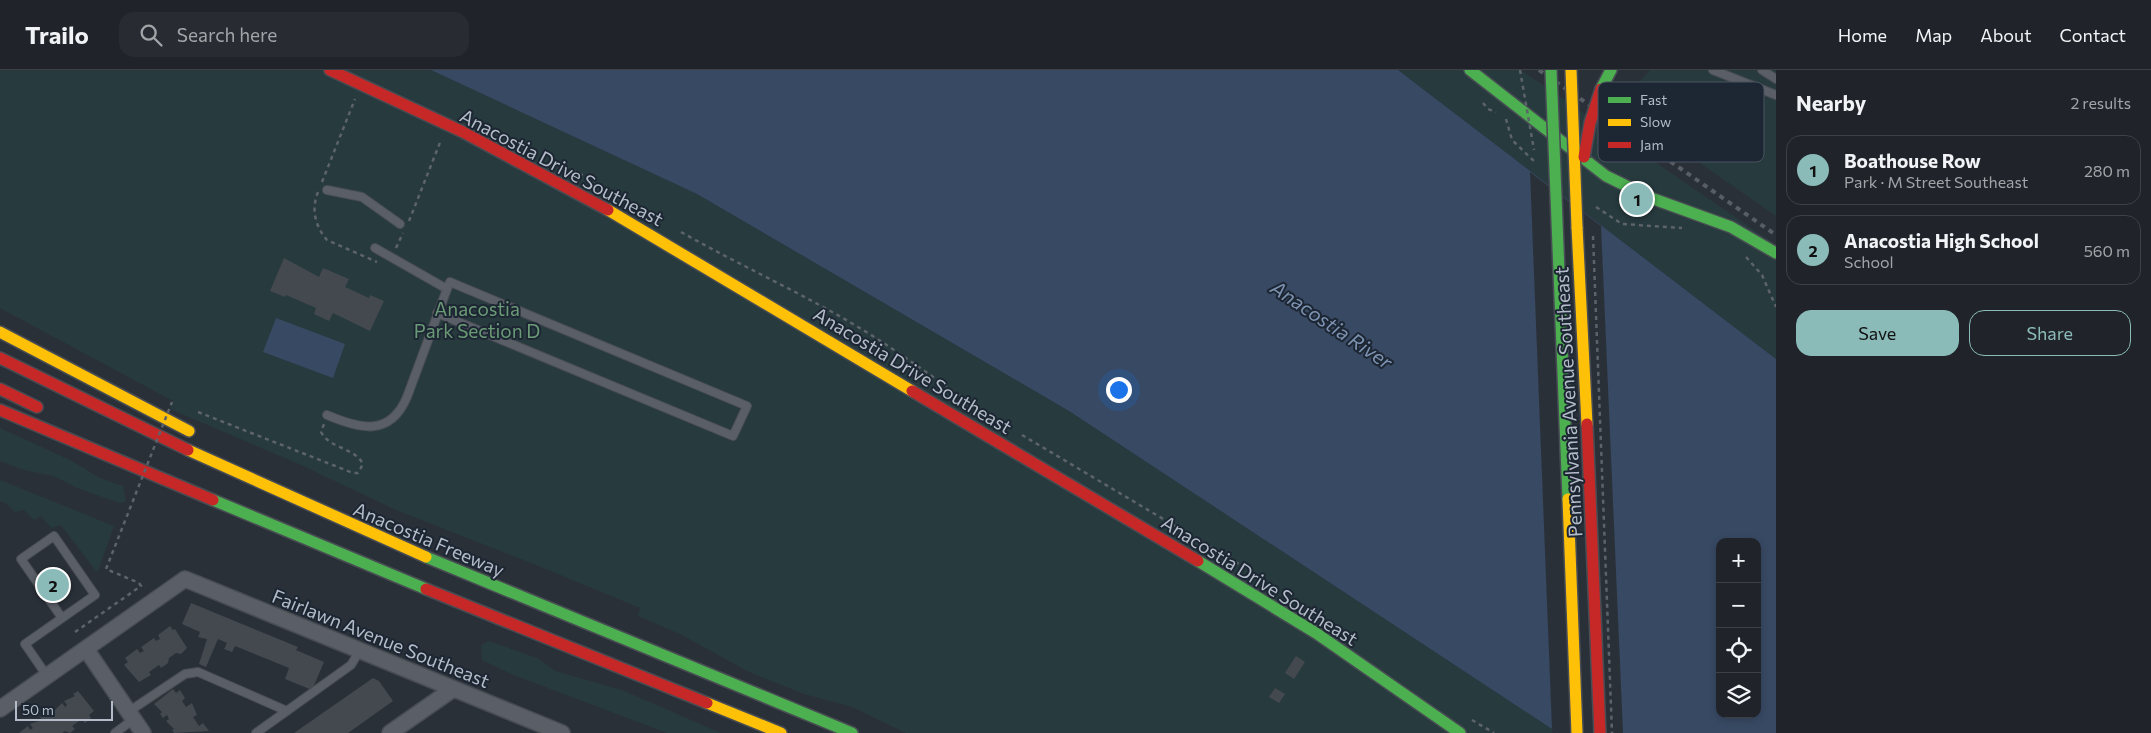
<!DOCTYPE html>
<meta charset="utf-8">
<style>
body{margin:0;font-family:Commissioner,sans-serif;background:#282c32;color:#f1f3f6}
.controls{position:absolute;right:15px;bottom:15px;display:grid;overflow:hidden;border-radius:10px;box-shadow:0 2px 8px #0003}
.controls button{width:45px;height:45px;display:grid;place-items:center;padding:0;border:0;border-bottom:1px solid #3d4147;background:#20242a;color:#f1f3f6;font:25px sans-serif}
.scale{position:absolute;left:15px;bottom:12px;width:98px;box-sizing:border-box;padding-left:5px;border:2px solid #b4bcc9;border-top:0;font-size:14px;line-height:18px;white-space:nowrap;color:#b4bcc9;-webkit-text-stroke:4px #1d2633;paint-order:stroke}
.you{position:absolute;left:1118px;top:319px;width:18px;height:18px;margin:-12px;border:4px solid #fff;border-radius:50%;background:#1a73e8;box-shadow:0 0 0 8px #1a73e833}
.badge{display:grid;place-items:center;width:32px;height:32px;border-radius:50%;background:#8bbbb9;color:#111;font-size:16px;font-weight:700}
.pin{position:absolute;translate:-50% -50%;border:2px solid #fff;box-shadow:0 1px 5px #0006}
.list{margin:0;padding:0;list-style:none}
h2{display:flex;justify-content:space-between;align-items:center;height:65px;margin:0;padding:0 20px;font-size:21px}
h2 small{font-size:16px;font-weight:400;color:#a2a4a8}
.list li{display:grid;grid-template-columns:32px 1fr auto;gap:15px;align-items:center;box-sizing:border-box;height:70px;margin:0 10px 10px;padding:0 10px;border:1px solid #3d4147;border-radius:15px}
.list b{display:block;font-size:19px;white-space:nowrap}
.list p{margin:0;font-size:16px;white-space:nowrap;color:#a2a4a8}
.list em{font-size:16px;font-style:normal;color:#a2a4a8}
.actions{display:flex;gap:10px;padding:15px 20px}
.actions a{flex:1;padding:11px 0;border:1px solid #8bbbb9;border-radius:15px;text-align:center;font-size:18px;color:#8bbbb9}
.actions .main{background:#8bbbb9;color:#111}
.icon{flex:none;width:28px;height:28px;fill:none;stroke:currentColor;stroke-width:2;stroke-linecap:round;stroke-linejoin:round}
.map{position:relative;flex:none;width:1776px;height:663px;overflow:hidden}
header{display:flex;align-items:center;gap:30px;box-sizing:border-box;height:70px;padding:0 25px;background:#20242a;border-bottom:1px solid #3d4147}
header strong{font-size:24px}
nav{display:flex;gap:28px;margin-inline-start:auto;font-size:18px}
.search{width:350px;height:45px;background:#282c32;display:flex;align-items:center;gap:12px;box-sizing:border-box;padding:0 18px;border-radius:15px;color:#a2a4a8;font-size:19px}
main{display:flex}
aside{flex:1;background:#20242a}
.map>svg:first-child{display:block}
</style>
<header>
<strong>Trailo</strong>
<div class="search"><svg class="icon" aria-label="search" viewBox="0 0 24 24"><circle cx="10" cy="10" r="6"/><path d="M15 15l6 6"/></svg>Search here</div>
<nav><a>Home</a><a>Map</a><a>About</a><a>Contact</a></nav>
</header>
<main>
<div class="map">
<svg width="1776" height="663" viewBox="0 0 1776 663">
<rect width="100%" height="100%" fill="#2a3038"/>
<path fill="#273a3e" d="M0 0H431L697 124 1069 341 1552 659V663H906L852 637 804 624 749 602 680 564 638 546 640 538 536 495 396 440 301 395 170 339 173 331 0 238Z
M1398 0H1521L1776 175V289Z
M1650 0H1776V146L1618 36Z
M0 358 72 391 100 408 123 416 126 431 121 433 117 432 77 418 54 406 24 400 0 391Z
M0 410 114 456 98 501H96L61 455 51 458 41 446 34 450 24 440 15 442 7 434 0 431Z
M489 571 537 588 555 601 622 620 721 663H667L511 604 482 590 481 575Z"/>
<path fill="#384963" fill-rule="evenodd" d="M431 0H1398L1776 289V663H1558L1069 341 697 124ZM1720 472H1757V644H1720Z
M276 248 345 274 333 308 263 282Z"/>
<path fill="#2a3038" d="M1530 102 1601 156 1623 663H1558L1552 659Z"/>
<path fill="#444950" d="M284 188 319 207 323 198 349 209 345 217 369 228 370 225 384 231 370 261 333 243 329 251 314 244 316 238 286 225 285 227 270 221Z
M191 533 298 577 296 580 324 592 312 620 285 609 289 598 235 576 232 582 224 579 227 573 218 569 206 597 199 594 207 569 198 567 200 562 182 554Z
M170 556 173 560 175 559 187 578 181 584 176 583 169 588 168 593 161 598 159 595 149 602 151 605 139 612 124 595 128 592 125 588 137 579 140 583 144 581 141 577 154 568 156 571 160 569 158 565Z
M1296 586 1305 592 1294 609 1285 603Z
M373 608 379 611 393 631 348 663H294Z
M1275 618 1285 624 1279 633 1269 627Z
M173 619 176 623 180 620 185 628 182 631 186 637 192 633 197 645 193 647 199 656 203 653 209 661 174 663 172 660 174 659 166 651 169 649 167 645 163 648 160 644 162 642 154 634Z
M78 621 94 641 89 645 91 648 85 653 82 649 72 656 75 659 70 663 65 661 62 663H19L28 656 30 660 33 658 30 654 42 650 40 647 45 644 48 648 46 644 52 640 53 642 62 633 65 637 67 635 64 631 75 626 73 624Z"/>
<g fill="none" stroke-linecap="round" stroke-linejoin="round">
<g stroke="#484c53" stroke-width="10">
<path id="lane" d="M1713 0 1776 25
M1762 0 1776 9
M327 120 362 127 400 154
M437 243 733 366 747 336 450 212 447 219
M327 345C360 359 390 367 407 327L447 219 375 178
M47 606 25 574 95 525 54 466 21 489 62 548
M128 642 185 604 198 602 287 641
M115 663 134 649
M256 663 351 595 360 580"/>
</g>
<g stroke="#484c53" stroke-width="18">
<path id="street" d="M86 579 143 663
M0 639 185 509 562 663
M390 663 453 619"/>
</g>
<g stroke="#484c53" stroke-width="14">
<path id="fast" d="M1470 0 1606 106 1651 128 1731 157 1776 183
M1601 19 1611 0
M213 430 426 519
M426 487 852 663
M1198 491 1316 563 1460 663"/>
</g>
<g stroke="#484c53" stroke-width="14">
<path id="slow" d="M608 140 912 321
M1577 157 1587 354
M0 262 189 361
M188 380 426 487
M707 633 781 663"/>
</g>
<g stroke="#484c53" stroke-width="14">
<path id="jam" d="M330 0 463 62 608 140
M0 288 188 380
M0 319 37 337
M912 321 1198 491
M0 340 213 430
M1587 354 1600 663
M426 519 707 633"/>
</g>
<path stroke="#5d636a" stroke-width="2.5" stroke-dasharray="4 4" stroke-linecap="butt" d="M1483 33 1488 39 1496 42
M1506 49 1512 70 1535 92
M558 92 595 112
M322 112 355 29
M318 122C311 139 315 156 327 170L377 192
M1596 137 1622 154 1682 158
M409 151 441 70
M681 162C741 196 804 224 863 260 909 288 950 321 996 349
M396 178 403 163
M1746 187 1762 205 1776 237
M198 342 353 403H358L363 394C354 377 330 379 321 362L324 354
M1022 365 1254 503
M1472 650 1494 663"/>
<use href="#lane" stroke="#5a5e66" stroke-width="8"/>
<use href="#street" stroke="#5a5e66" stroke-width="15"/>
<use href="#fast" stroke="#4caf50" stroke-width="11"/>
<use href="#slow" stroke="#ffc107" stroke-width="11"/>
<use href="#jam" stroke="#c62828" stroke-width="11"/>
<path stroke="#595d64" stroke-width="4" stroke-dasharray="5 5" stroke-linecap="butt" d="M1539 0 1776 165"/>
<g stroke="#484c55" stroke-width="14" stroke-linecap="butt">
<path id="fast-bridge" d="M1551 0 1568 429"/>
</g>
<g stroke="#484c55" stroke-width="14" stroke-linecap="butt">
<path id="slow-bridge" d="M1571 0 1577 157
M1568 429 1577 663"/>
</g>
<g stroke="#484c55" stroke-width="14" stroke-linecap="butt">
<path id="jam-bridge" d="M1584 87 1590 53 1601 19"/>
</g>
<path stroke="#5d636a" stroke-width="2.5" stroke-dasharray="4 4" stroke-linecap="butt" d="M1520 0 1534 80
M1593 166 1612 663
M75 562 141 516 139 513 106 499 172 332"/>
<use href="#fast-bridge" stroke="#4caf50" stroke-width="11"/>
<use href="#slow-bridge" stroke="#ffc107" stroke-width="11"/>
<use href="#jam-bridge" stroke="#c62828" stroke-width="11"/>
</g>
<g text-anchor="middle" dominant-baseline="central" stroke-width="4" stroke-linejoin="round" paint-order="stroke">
<g font-size="19" fill="#b4bcc9" stroke="#1d2633">
<text transform="translate(562 97) rotate(28)">Anacostia Drive Southeast</text>
<text transform="translate(913 300) rotate(31)">Anacostia Drive Southeast</text>
<text transform="translate(1568 332) rotate(-93)">Pennsylvania Avenue Southeast</text>
<text transform="translate(429 469) rotate(23)">Anacostia Freeway</text>
<text transform="translate(1260 510) rotate(32)">Anacostia Drive Southeast</text>
<text transform="translate(381 568) rotate(22)">Fairlawn Avenue Southeast</text>
</g>
<g font-size="19" fill="#6b9a76" stroke="#1d2633">
<text x="477" y="238">Anacostia<tspan x="477" dy="22">Park Section D</tspan></text>
</g>
<g font-size="20" font-style="italic" fill="#7c92b1" stroke="#1d2633">
<text transform="translate(1332 254) rotate(34)">Anacostia River</text>
</g>
</g>
<rect x="1598" y="12" width="166" height="80" rx="8" fill="#1d2633" stroke="#4a5360" stroke-width="1"/>
<rect x="1608" y="27" width="23" height="6" fill="#4caf50"/>
<rect x="1608" y="49" width="23" height="7" fill="#ffc107"/>
<rect x="1608" y="72" width="23" height="6" fill="#c62828"/>
<g font-size="14" fill="#b4bcc9">
<text x="1640" y="35">Fast</text>
<text x="1640" y="57">Slow</text>
<text x="1640" y="80">Jam</text>
</g>
</svg>
<div class="controls">
<button>+</button>
<button>−</button>
<button><svg class="icon" aria-label="locate" viewBox="0 0 24 24"><circle cx="12" cy="12" r="6"/><path d="M12 2v4M12 18v4M2 12h4M18 12h4"/></svg></button>
<button><svg class="icon" aria-label="layers" viewBox="0 0 24 24"><path d="M12 4l9 5-9 5-9-5zM3 14l9 5 9-5"/></svg></button>
</div>
<div class="scale">50 m</div>
<div class="you"></div>
<div class="pin badge" style="left:1637px;top:129px">1</div>
<div class="pin badge" style="left:53px;top:515px">2</div>
</div>
<aside>
<h2>Nearby<small>2 results</small></h2>
<ul class="list">
<li><span class="badge">1</span><div><b>Boathouse Row</b><p>Park · M Street Southeast</p></div><em>280 m</em></li>
<li><span class="badge">2</span><div><b>Anacostia High School</b><p>School</p></div><em>560 m</em></li>
</ul>
<div class="actions"><a class="main">Save</a><a>Share</a></div>
</aside>
</main>
